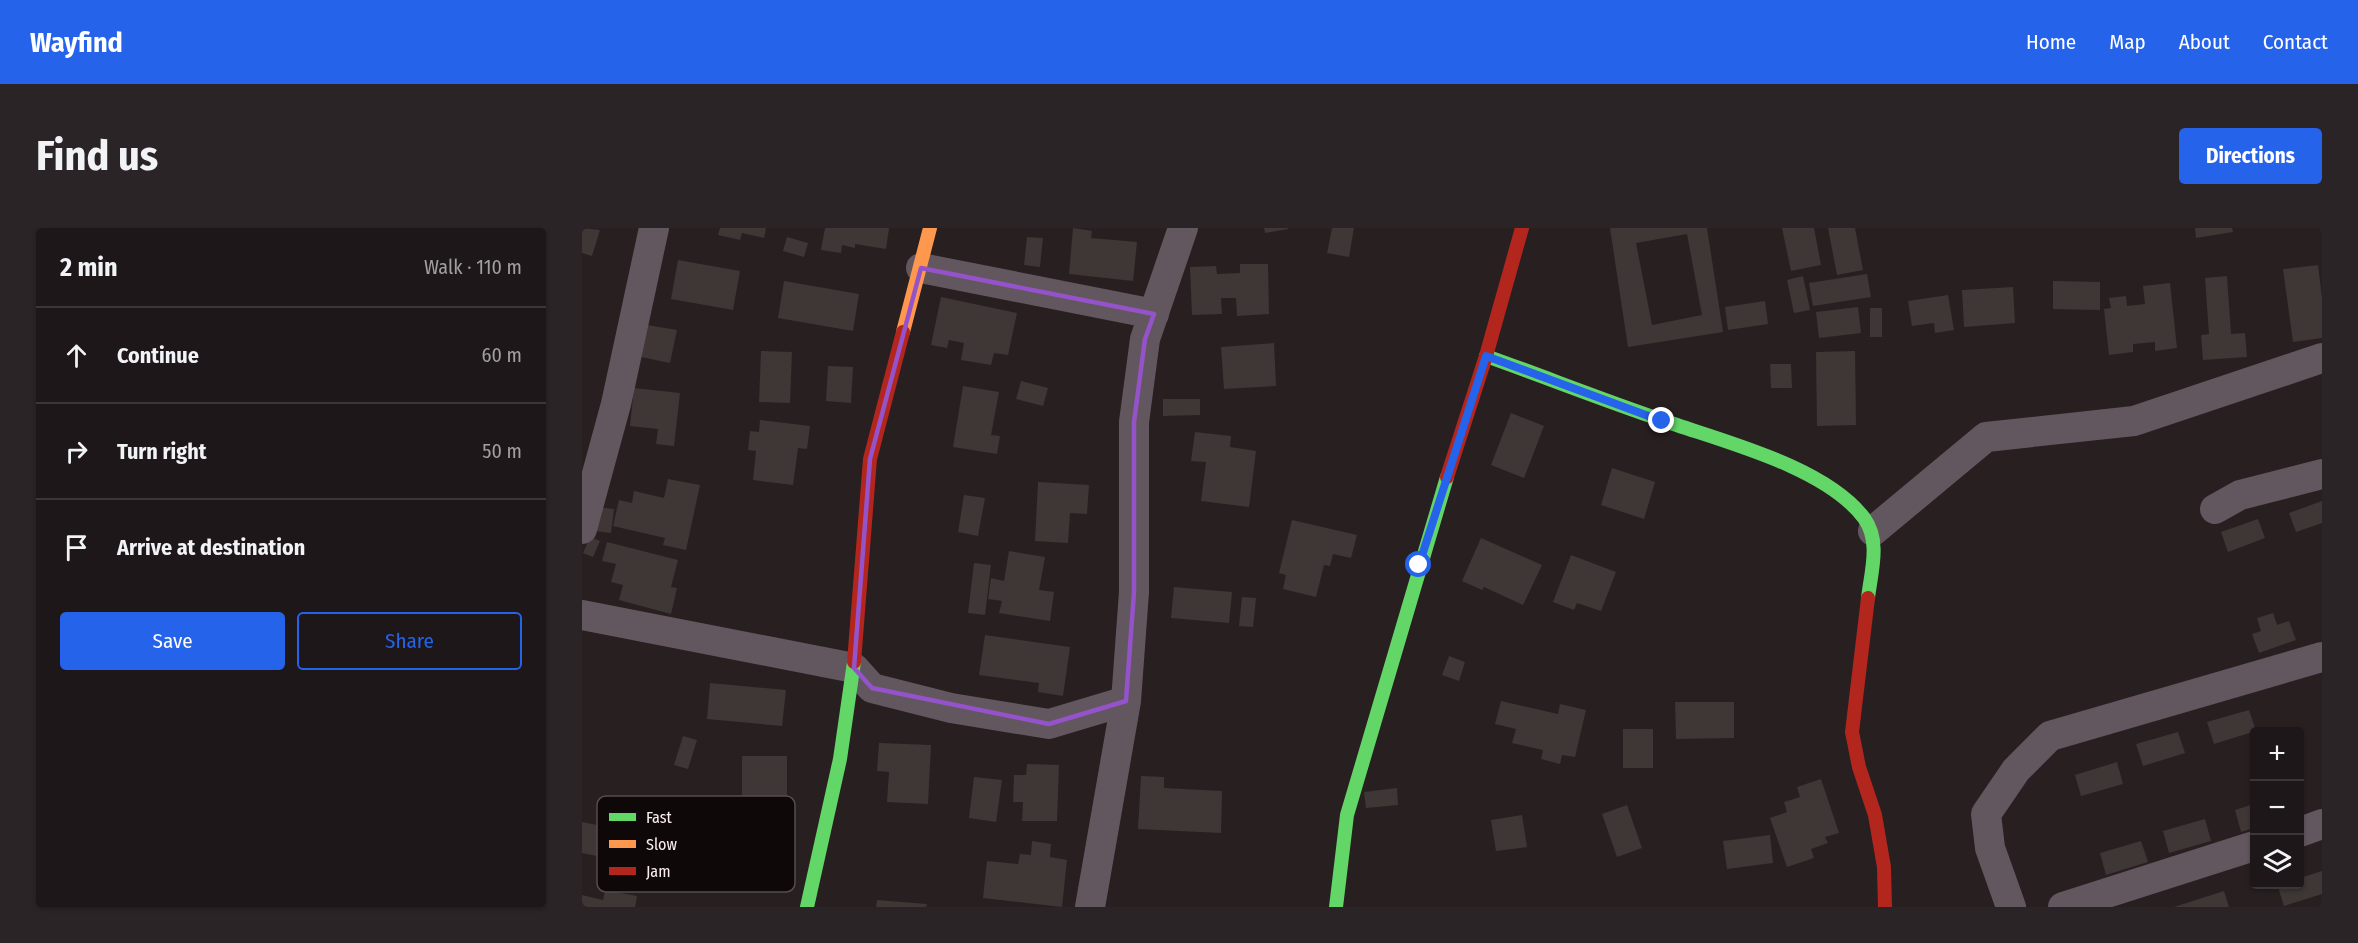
<!DOCTYPE html>
<meta charset="utf-8">
<style>
body{margin:0;font-family:"Fira Sans Condensed",sans-serif;background:#2b2426;color:#f1f3f6}
.controls{position:absolute;right:18px;bottom:18px;display:grid;overflow:hidden;border-radius:6px;box-shadow:0 2px 4px #0004}
.controls button{width:54px;height:54px;display:grid;place-items:center;padding:0;border:0;border-bottom:2px solid #3c3638;background:#1e1719;color:#f1f3f6;font:30px sans-serif}
.stop{position:absolute;width:18px;height:18px;margin:-14px;border:4px solid #2563eb;border-radius:50%;background:#fff}
.stop.end{background:#2563eb;border-color:#fff;box-shadow:0 2px 6px #0008}
.list{margin:0;padding:0;list-style:none}
h2{display:flex;justify-content:space-between;align-items:center;height:78px;margin:0;padding:0 24px;font-size:26px}
h2 small{font-size:20px;font-weight:400;color:#a19fa2}
.list li{display:grid;grid-template-columns:39px 1fr auto;gap:18px;align-items:center;box-sizing:border-box;height:96px;padding:0 24px;border-top:2px solid #3c3638}
.list b{display:block;font-size:22px;white-space:nowrap}
.list em{font-size:20px;font-style:normal;color:#a19fa2}
.actions{display:flex;gap:12px;padding:18px 24px}
.actions a{flex:1;padding:14px 0;border:2px solid #2563eb;border-radius:6px;text-align:center;font-size:21px;color:#2563eb}
.actions .main{background:#2563eb;color:#fff}
.icon{flex:none;width:33px;height:33px;fill:none;stroke:currentColor;stroke-width:2;stroke-linecap:round;stroke-linejoin:round}
.map{position:relative;flex:none;width:1740px;height:679px;overflow:hidden;border-radius:6px}
header{display:flex;align-items:center;gap:36px;box-sizing:border-box;height:84px;padding:0 30px;background:#2563eb;color:#fff}
header strong{font-size:28px}
nav{display:flex;gap:33px;margin-inline-start:auto;font-size:21px}
.intro{display:flex;align-items:center;justify-content:space-between;box-sizing:border-box;height:144px;padding:0 36px}
h1{margin:0;font-size:42px}
.button{padding:15px 27px;border-radius:6px;background:#2563eb;color:#fff;font-size:21px;font-weight:700}
main{display:flex;gap:36px;padding:0 36px}
aside{flex:1;background:#1e1719;border-radius:6px;box-shadow:0 2px 4px #0004}
.map>svg:first-child{display:block}
</style>
<header>
<strong>Wayfind</strong>
<nav><a>Home</a><a>Map</a><a>About</a><a>Contact</a></nav>
</header>
<div class="intro"><h1>Find us</h1><a class="button">Directions</a></div>
<main>
<aside>
<h2>2 min<small>Walk · 110 m</small></h2>
<ul class="list">
<li><svg class="icon" aria-label="ahead" viewBox="0 0 24 24"><path d="M12 20V5M6 11l6-6 6 6"/></svg><div><b>Continue</b></div><em>60 m</em></li>
<li><svg class="icon" aria-label="right" viewBox="0 0 24 24"><path d="M7 20v-9h11M14 6l5 5-5 5"/></svg><div><b>Turn right</b></div><em>50 m</em></li>
<li><svg class="icon" aria-label="arrive" viewBox="0 0 24 24"><path d="M6 21V4h12l-3 4 3 4H6"/></svg><div><b>Arrive at destination</b></div></li>
</ul>
<div class="actions"><a class="main">Save</a><a>Share</a></div>
</aside>
<div class="map">
<svg width="1740" height="679" viewBox="0 0 1740 679">
<rect width="100%" height="100%" fill="#281f21"/>
<path fill="#3e3736" fill-rule="evenodd" d="M0 0 18 2 10 28 0 25Z
M138 0H184L182 10 160 5 158 12 136 7Z
M243 0H307L304 21 273 16V20L260 17 259 25 239 22Z
M491 0 510 3 509 10 555 14 551 53 487 46Z
M682 0H706V1L683 5Z
M750 0H772L767 29 745 25Z
M1028 0H1125L1141 104 1046 119ZM1105 6 1120 87 1070 97 1054 15Z
M1200 0H1232L1239 37 1209 43Z
M1246 0H1273L1281 42 1255 47Z
M1613 0H1650L1651 4 1614 10Z
M205 9 226 15 222 29 201 23Z
M445 9 461 10 458 39 442 37Z
M96 32 158 43 151 82 89 71Z
M658 36H686L687 86 655 88 654 70H639L640 86 610 87 608 39 634 38 635 46 658 45Z
M1736 37 1740 70V110L1711 114 1701 41Z
M1285 46 1289 69 1231 78 1227 55Z
M1221 48 1228 82 1212 85 1205 52Z
M1645 48 1649 106 1663 105 1665 129 1621 132 1619 107 1627 106 1623 50Z
M202 53 277 66 271 103 196 90Z
M1471 53 1518 54V82L1471 81Z
M1588 55 1595 120 1573 123V114L1551 116V124L1527 127 1522 81 1529 80 1527 70 1544 68 1545 78 1563 76 1561 58Z
M1431 59 1433 95 1382 99 1380 62Z
M1366 67 1372 102 1353 105 1352 95 1330 98 1326 73Z
M359 69 435 85 426 127 412 125 409 137 379 132 382 115 367 112 365 120 349 117Z
M1183 73 1186 96 1146 102 1143 79Z
M1276 79 1279 105 1237 110 1234 84Z
M1288 80H1300V109H1288Z
M65 97 95 102 88 135 59 129Z
M692 115 694 158 642 161 639 119Z
M179 123 210 124 208 175 177 174Z
M1273 123 1274 197 1235 198 1234 124Z
M1188 136H1209L1210 160H1189Z
M246 138 271 139 269 175 244 173Z
M439 153 466 160 461 178 434 171Z
M381 158 417 164 409 207 418 208 415 226 371 219Z
M52 160 98 165 92 218 74 216 76 201 48 198Z
M581 171H618V187L581 188Z
M929 185 962 198 942 250 909 237Z
M178 192 228 198 225 221 216 220 211 257 171 252 174 223 166 222 168 203 177 204Z
M613 204 649 208 648 219 674 223 667 279 619 273 624 234 609 233Z
M1030 240 1073 254 1062 291 1019 277Z
M86 251 118 257 104 322 81 317 83 310 31 298 37 272 50 275 52 263 82 270Z
M456 254 507 257 505 286 488 285 486 315 453 313Z
M382 267 403 270 396 308 376 304Z
M1740 273V295L1714 304 1707 285Z
M8 278 32 281 29 305 5 302Z
M1676 291 1683 310 1646 324 1639 304Z
M710 292 775 307 769 330 751 326 748 338 742 337 734 369 701 361 704 347 697 345Z
M8 309 18 313 11 329 1 325Z
M899 310 960 337 941 377 902 359 900 362 880 353Z
M25 314 96 332 89 359 95 360 89 386 37 372 41 357 29 354 34 336 20 333Z
M427 323 463 329 457 362 472 364 468 393 417 385 420 373 406 371 409 350 422 353Z
M989 327 1034 344 1019 383 995 375 992 382 971 374Z
M392 335 409 337 403 387 386 385Z
M592 359 650 364 647 395 589 390Z
M660 369 674 370 671 399 657 398Z
M1691 385 1695 397 1707 393 1714 412 1677 425 1670 406 1679 403 1675 390Z
M403 407 488 419 481 468 456 464 457 455 397 447Z
M867 428 883 434 877 453 860 447Z
M128 455 204 462 200 498 125 491Z
M919 473 976 486 978 476 1004 482 993 529 980 527 978 536 959 531 961 522 930 515 934 501 913 496Z
M1093 474H1152V510L1094 511Z
M1667 482 1674 503 1632 516 1625 494Z
M1041 501H1071V540H1041Z
M1596 504 1603 525 1561 538 1554 516Z
M101 508 115 512 106 541 92 537Z
M297 515 349 517 346 576 305 574 307 544 295 543Z
M160 528H205V588H160Z
M1535 534 1541 556 1499 568 1493 547Z
M445 536 477 537 475 593H440L441 574H431L432 547H444Z
M559 548 582 549V560L640 563 639 605 556 601Z
M392 549 420 552 414 594 387 590Z
M1239 551 1257 605 1243 609 1246 615 1229 621 1232 630 1205 639 1188 590 1205 584 1202 574 1218 569 1215 559Z
M815 560 816 577 784 580 782 564Z
M1672 576V600L1659 604 1653 582Z
M1045 577 1060 620 1035 629 1020 586Z
M940 587 945 619 914 623 909 592Z
M26 590 66 598 56 646 27 641 29 631 0 625V594L25 599Z
M1623 591 1629 613 1587 625 1581 603Z
M1188 607 1191 635 1145 641 1141 613Z
M450 613 469 616 468 629 485 632 480 679 401 670 405 633 436 636 438 626 449 627Z
M1559 613 1566 634 1524 647 1518 625Z
M1740 643V666L1702 678 1695 656H1718V650Z
M23 662 55 668 53 679H0V667L21 672Z
M1642 663 1647 679H1592Z
M295 672 345 676 344 679H294Z"/>
<g fill="none" stroke-linecap="round" stroke-linejoin="round">
<path stroke="#62575e" stroke-width="30" d="M339 40 572 86
M1633 281 1658 267 1740 246
M0 301 34 176 72 0
M1291 303 1404 209 1552 193 1740 130
M0 387 272 440 290 460 369 480 467 496 544 473
M1718 604 1740 596
M508 679 544 473 552 364V194L563 111 601 0
M1429 679 1408 620 1404 586 1434 542 1468 508 1740 429
M1481 679 1672 618"/>
<path stroke="#63d668" stroke-width="14" d="M904 128C963 149 1021 172 1080 192 1139 213 1243 238 1282 290 1299 313 1289 344 1286 370
M225 679 258 531 272 434
M754 679 765 587 865 249"/>
<path stroke="#ff974d" stroke-width="14" d="M321 104 348 0"/>
<path stroke="#b3261e" stroke-width="14" d="M865 249 904 128 940 0
M1286 370 1270 504 1277 539 1293 587 1302 639 1303 679
M272 434 288 231 321 104"/>
</g>
<g fill="none" stroke-linecap="round" stroke-linejoin="round">
<path stroke="#2563eb" stroke-width="8" d="M837 337 904 128 1080 193"/>
</g>
<path fill="none" stroke="#9553c9" stroke-width="4.5" stroke-linejoin="round" d="M339 40 572 86 563 111 552 194V364L544 473 467 496 290 460 272 440 288 231Z"/>
<rect x="15" y="568" width="198" height="96" rx="9" fill="#0f0809" stroke="#564d4e" stroke-width="1.5"/>
<rect x="27" y="585" width="27" height="8" fill="#63d668"/>
<rect x="27" y="612" width="27" height="8" fill="#ff974d"/>
<rect x="27" y="639" width="27" height="8" fill="#b3261e"/>
<g font-size="16" fill="#fbeef0">
<text x="64" y="595">Fast</text>
<text x="64" y="622">Slow</text>
<text x="64" y="649">Jam</text>
</g>
</svg>
<div class="controls">
<button>+</button>
<button>−</button>
<button><svg class="icon" aria-label="layers" viewBox="0 0 24 24"><path d="M12 4l9 5-9 5-9-5zM3 14l9 5 9-5"/></svg></button>
</div>
<div class="stop" style="left:837px;top:337px"></div>
<div class="stop end" style="left:1080px;top:193px"></div>
</div>
</main>
